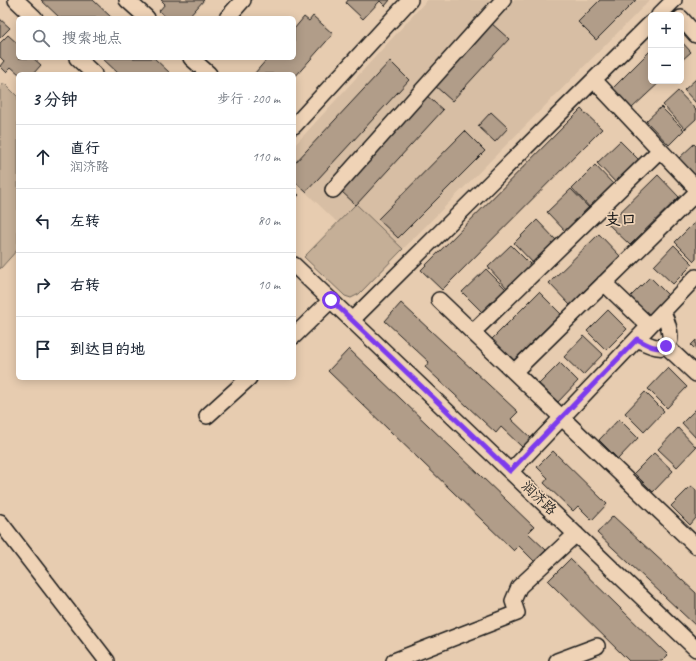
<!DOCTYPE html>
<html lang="zh">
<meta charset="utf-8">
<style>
body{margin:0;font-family:Caveat,"LXGW WenKai TC",sans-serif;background:#f6f6f7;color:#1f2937}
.controls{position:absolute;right:12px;top:12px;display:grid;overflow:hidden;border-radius:6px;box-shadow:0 2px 10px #0003}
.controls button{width:36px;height:36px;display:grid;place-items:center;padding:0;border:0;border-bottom:1px solid #e0e1e3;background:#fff;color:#1f2937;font:20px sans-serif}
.stop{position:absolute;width:12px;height:12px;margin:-9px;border:3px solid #7c3aed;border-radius:50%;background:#fff}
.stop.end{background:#7c3aed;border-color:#fff;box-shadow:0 1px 4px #0008}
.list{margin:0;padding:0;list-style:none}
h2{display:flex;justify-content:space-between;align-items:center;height:52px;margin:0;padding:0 16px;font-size:17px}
h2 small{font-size:13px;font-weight:400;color:#747a83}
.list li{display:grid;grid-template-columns:26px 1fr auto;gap:12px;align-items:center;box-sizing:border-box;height:64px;padding:0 16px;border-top:1px solid #e0e1e3}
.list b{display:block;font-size:15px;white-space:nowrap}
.list p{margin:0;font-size:13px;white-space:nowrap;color:#747a83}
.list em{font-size:13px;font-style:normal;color:#747a83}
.icon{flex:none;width:22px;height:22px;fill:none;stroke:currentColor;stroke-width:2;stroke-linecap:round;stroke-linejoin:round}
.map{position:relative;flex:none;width:696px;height:661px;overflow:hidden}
.search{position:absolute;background:#fff;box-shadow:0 2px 10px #0003;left:16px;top:16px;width:280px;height:44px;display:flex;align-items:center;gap:10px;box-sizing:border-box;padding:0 14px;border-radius:6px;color:#747a83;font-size:15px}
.panel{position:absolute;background:#fff;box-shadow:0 2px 10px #0003;left:16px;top:72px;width:280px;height:308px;border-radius:6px}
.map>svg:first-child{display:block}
</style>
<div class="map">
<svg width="696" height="661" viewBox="0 0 696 661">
<rect width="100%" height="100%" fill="#e7ccb0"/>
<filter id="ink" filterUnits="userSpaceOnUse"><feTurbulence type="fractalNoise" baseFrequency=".025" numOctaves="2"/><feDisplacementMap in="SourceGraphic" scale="8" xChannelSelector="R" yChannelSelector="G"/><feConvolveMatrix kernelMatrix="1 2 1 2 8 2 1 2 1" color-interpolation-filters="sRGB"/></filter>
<g filter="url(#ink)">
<path fill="#d7bea4" d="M427 0H650L403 249 356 204 338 223 294 181V146Z"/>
<path fill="#c5af97" stroke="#70665a" d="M4 83 18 97V249L0 269V88Z
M356 204 403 249 359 294 351 298 345 296 304 257Z"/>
<path fill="#b19d89" stroke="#1c1c1c" d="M41 0H93L112 18H60Z
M161 0H204L188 18H167L159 11 165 4Z
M348 0H390L385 6 380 1 363 19 346 3Z
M600 0H636L596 40 578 22Z
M313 16 333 34 294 78V74H254L268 58H294V29L304 17 309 21Z
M0 19 10 28 0 38Z
M491 23 509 39 452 101 434 85Z
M8 35 18 44V58H33L41 65 33 74H19L11 67 6 72 0 66 4 61 0 57V43Z
M681 41 691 52 681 61Z
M651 50V81H661L631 109 612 89Z
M102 58H154L171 74H119Z
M390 61 409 80 306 192 294 181V164Z
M696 79V103L684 90Z
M678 91 696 110V119L685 129 663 105Z
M426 95 443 110 356 205 340 190Z
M661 107 684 130 669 145 646 121Z
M581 109 602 129 442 290 421 270Z
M491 112 508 128 495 142 478 126Z
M465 131 485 151 398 238 378 219Z
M620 141 641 162 617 184 597 163Z
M694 144 696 146V176L679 158Z
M595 165 615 186 591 209 572 188Z
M658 175 679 197 630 245 608 224Z
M571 189 591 210 567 233 547 212Z
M294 191 299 195 294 200Z
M537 220 557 241 534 264 514 243Z
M696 221V259L694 261 675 242Z
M599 234 620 256 570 305 549 283Z
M511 245 531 265 507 288 488 267Z
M674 245 693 264 673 284 654 266Z
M486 269 506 289 482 312 462 292Z
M650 277 668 295 648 316 629 298Z
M539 292 561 314 511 363 490 341Z
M401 303 518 412 511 419 531 438 522 447 501 427 496 433 425 367 429 362 385 321Z
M608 310 627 329 606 350 587 331Z
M584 336 603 354 583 375 564 357Z
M696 340V350L691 345Z
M349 349 534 527 528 533 546 550 535 562 519 546 514 551 328 371Z
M560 363 578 381 558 402 539 384Z
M668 368 687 387 667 408 648 389Z
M645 392 664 411 644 432 625 413Z
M696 409V438L682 423Z
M619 419 638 438 618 459 599 440Z
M678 428 696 447 677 467 658 449Z
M553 451 607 504 592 520 578 506 573 511 544 483 548 478 537 467Z
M654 453 673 471 653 492 634 473Z
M691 486 696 490V518L690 525 671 506Z
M613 516 696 593V626L597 533Z
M570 559 668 655 662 661H629L548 581Z"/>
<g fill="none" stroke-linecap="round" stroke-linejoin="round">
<g stroke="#1c1c1c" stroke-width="18">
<path id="minor" d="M16 0 35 18
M127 0 147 18
M659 15 674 0
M227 18 243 0
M681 18 696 35
M77 58 94 74
M191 58 209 74
M594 80 696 188
M294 126 410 0
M333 190 503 0
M294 265 696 649
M604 283 649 326
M439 300 696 546
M352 320 651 23
M473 332 660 150
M294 336 331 300
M637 339C671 358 677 343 663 312
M666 346 696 374
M514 372 696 193
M207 416 249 378
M511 471 696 277
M0 522 107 661
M394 661 517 613 513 601 519 587 576 534
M557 661 597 646"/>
</g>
<use href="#minor" stroke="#efd3b6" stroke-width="15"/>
</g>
</g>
<g fill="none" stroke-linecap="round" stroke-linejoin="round" filter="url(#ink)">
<path stroke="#7c3aed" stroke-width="5" d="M331 300 510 471 637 339C646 344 656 351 666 346"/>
</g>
<g text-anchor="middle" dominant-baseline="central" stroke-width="3.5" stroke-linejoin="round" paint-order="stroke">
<g font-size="14" fill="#1c1c1c" stroke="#efd3b6">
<text transform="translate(539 498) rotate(44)">润济路</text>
</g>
<g font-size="16" font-weight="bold" fill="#1c1c1c" stroke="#efd3b6">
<text x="621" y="220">支口</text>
</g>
</g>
</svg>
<div class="controls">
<button>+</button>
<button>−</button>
</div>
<div class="stop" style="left:331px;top:300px"></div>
<div class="stop end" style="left:666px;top:346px"></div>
<div class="search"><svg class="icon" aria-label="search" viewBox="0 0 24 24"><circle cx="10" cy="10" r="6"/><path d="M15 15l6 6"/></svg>搜索地点</div>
<section class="panel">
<h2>3 分钟<small>步行 · 200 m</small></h2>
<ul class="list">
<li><svg class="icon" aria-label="ahead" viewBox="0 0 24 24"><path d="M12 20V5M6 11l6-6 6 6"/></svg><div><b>直行</b><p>润济路</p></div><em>110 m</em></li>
<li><svg class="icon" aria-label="left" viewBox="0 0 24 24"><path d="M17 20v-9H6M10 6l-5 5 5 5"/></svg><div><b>左转</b></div><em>80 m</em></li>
<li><svg class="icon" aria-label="right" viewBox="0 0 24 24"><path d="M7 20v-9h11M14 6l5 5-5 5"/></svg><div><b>右转</b></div><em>10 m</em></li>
<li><svg class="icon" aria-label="arrive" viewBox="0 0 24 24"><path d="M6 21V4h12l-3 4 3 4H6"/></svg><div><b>到达目的地</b></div></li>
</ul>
</section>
</div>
